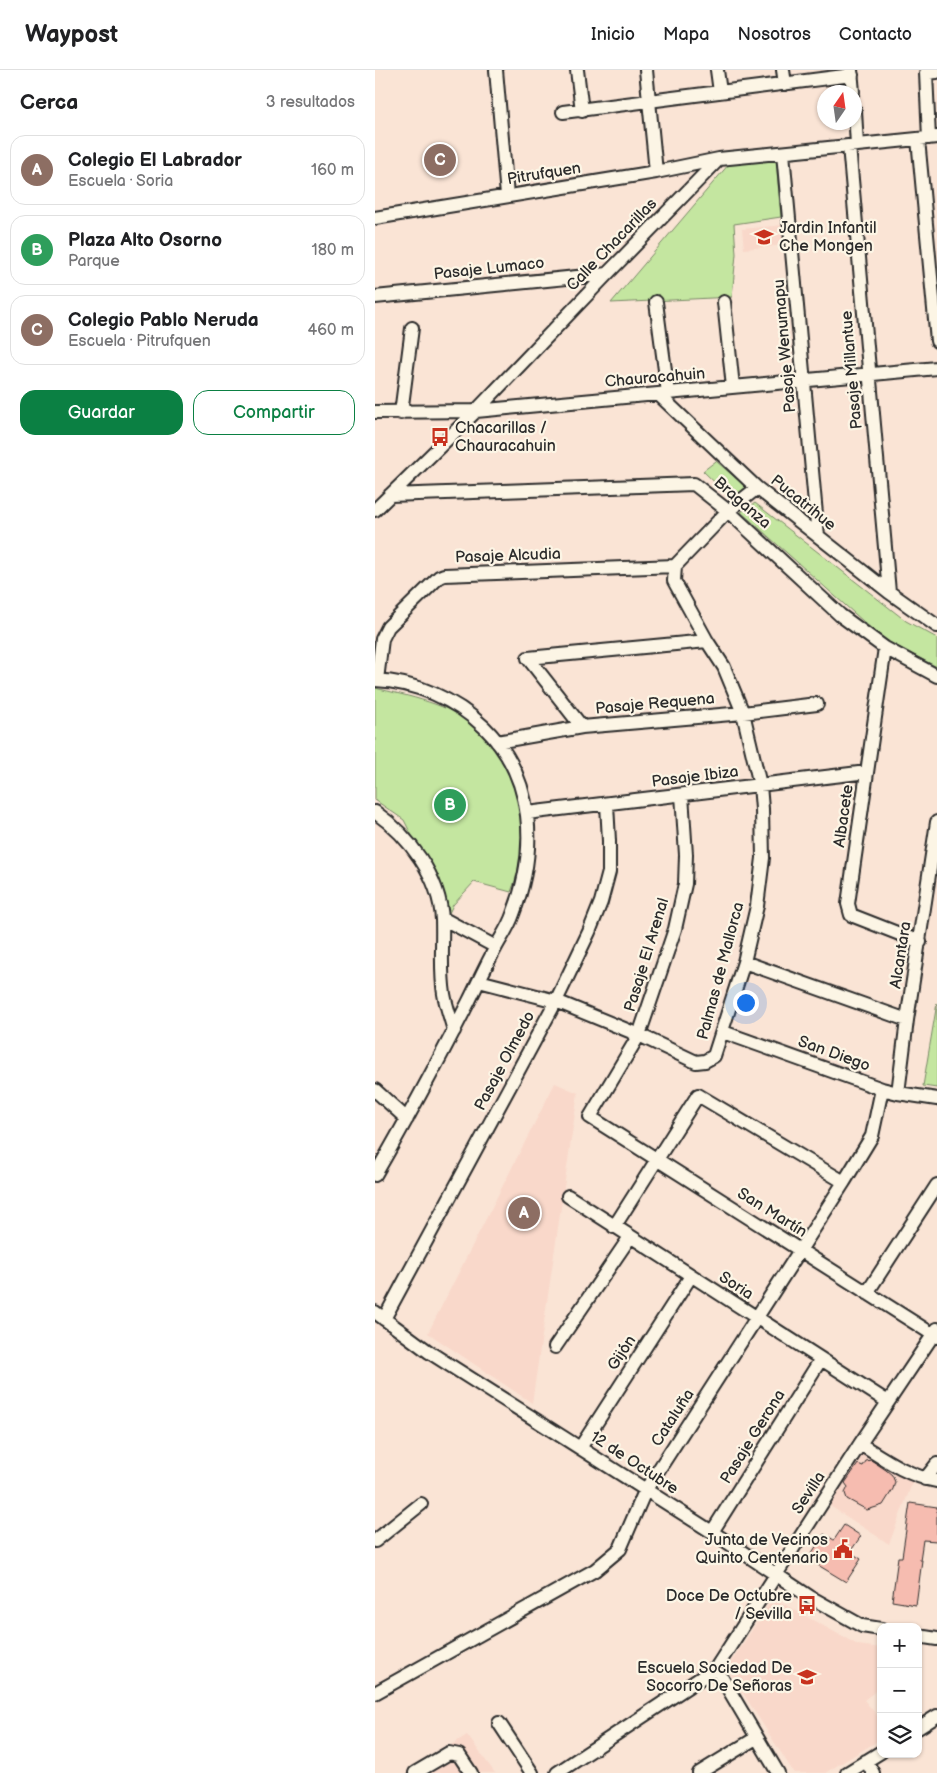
<!DOCTYPE html>
<html lang="es">
<meta charset="utf-8">
<style>
body{margin:0;font-family:"Balsamiq Sans",sans-serif;background:#f6f6f6;color:#202124}
.controls{position:absolute;right:15px;bottom:15px;display:grid;overflow:hidden;border-radius:10px;box-shadow:0 1px 4px #0004}
.controls button{width:45px;height:45px;display:grid;place-items:center;padding:0;border:0;border-bottom:1px solid #e0e0e0;background:#fff;color:#202124;font:25px sans-serif}
.compass{position:absolute;left:442px;top:15px;width:45px;height:45px;border-radius:50%;background:#fff;box-shadow:0 1px 4px #0004;rotate:13deg}
.you{position:absolute;left:370px;top:932px;width:18px;height:18px;margin:-12px;border:4px solid #fff;border-radius:50%;background:#1a73e8;box-shadow:0 0 0 8px #1a73e833}
.badge{display:grid;place-items:center;width:32px;height:32px;border-radius:50%;background:#0b8043;color:#fff;font-size:16px;font-weight:700}
.pin{position:absolute;translate:-50% -50%;border:2px solid #fff;box-shadow:0 1px 5px #0006}
.list{margin:0;padding:0;list-style:none}
h2{display:flex;justify-content:space-between;align-items:center;height:65px;margin:0;padding:0 20px;font-size:21px}
h2 small{font-size:16px;font-weight:400;color:#757577}
.list li{display:grid;grid-template-columns:32px 1fr auto;gap:15px;align-items:center;box-sizing:border-box;height:70px;margin:0 10px 10px;padding:0 10px;border:1px solid #e0e0e0;border-radius:15px}
.list b{display:block;font-size:19px;white-space:nowrap}
.list p{margin:0;font-size:16px;white-space:nowrap;color:#757577}
.list em{font-size:16px;font-style:normal;color:#757577}
.actions{display:flex;gap:10px;padding:15px 20px}
.actions a{flex:1;padding:11px 0;border:1px solid #0b8043;border-radius:15px;text-align:center;font-size:18px;color:#0b8043}
.actions .main{background:#0b8043;color:#fff}
.icon{flex:none;width:28px;height:28px;fill:none;stroke:currentColor;stroke-width:2;stroke-linecap:round;stroke-linejoin:round}
.map{position:relative;flex:none;width:562px;height:1703px;overflow:hidden}
header{display:flex;align-items:center;gap:30px;box-sizing:border-box;height:70px;padding:0 25px;background:#fff;border-bottom:1px solid #e0e0e0}
header strong{font-size:24px}
nav{display:flex;gap:28px;margin-inline-start:auto;font-size:18px}
main{display:flex}
aside{flex:1;background:#fff}
.map>svg:first-child{display:block}
</style>
<header>
<strong>Waypost</strong>
<nav><a>Inicio</a><a>Mapa</a><a>Nosotros</a><a>Contacto</a></nav>
</header>
<main>
<aside>
<h2>Cerca<small>3 resultados</small></h2>
<ul class="list">
<li><span class="badge" style="background:#8d6e63">A</span><div><b>Colegio El Labrador</b><p>Escuela · Soria</p></div><em>160 m</em></li>
<li><span class="badge" style="background:#2e9e5b">B</span><div><b>Plaza Alto Osorno</b><p>Parque</p></div><em>180 m</em></li>
<li><span class="badge" style="background:#8d6e63">C</span><div><b>Colegio Pablo Neruda</b><p>Escuela · Pitrufquen</p></div><em>460 m</em></li>
</ul>
<div class="actions"><a class="main">Guardar</a><a>Compartir</a></div>
</aside>
<div class="map">
<svg width="562" height="1703" viewBox="0 0 562 1703">
<rect width="100%" height="100%" fill="#fae4d5"/>
<filter id="ink" filterUnits="userSpaceOnUse"><feTurbulence type="fractalNoise" baseFrequency=".02" numOctaves="2"/><feDisplacementMap in="SourceGraphic" scale="10" xChannelSelector="R" yChannelSelector="G"/><feConvolveMatrix kernelMatrix="1 2 1 2 8 2 1 2 1" color-interpolation-filters="sRGB"/></filter>
<g filter="url(#ink)">
<path fill="#f9d8ca" d="M408 155 410 175 369 179 367 159Z
M180 1013 203 1023 157 1333 53 1263Z
M488 1382 538 1411 514 1474 452 1434Z
M398 1528 483 1575 506 1578V1617L489 1630 506 1650V1669L450 1703H419L352 1598Z
M92 1665 120 1703H31Z"/>
<path fill="#c4e6a0" stroke="#788866" d="M401 90 406 147 359 154 361 184 357 227 236 233 354 94Z
M341 391 371 417 357 429 328 401Z
M380 433 531 551 562 568V597L508 569 366 442Z
M0 618C33 626 75 634 102 657 113 666 121 678 127 690 131 697 135 703 138 710 152 745 149 789 136 822L99 812 78 835 72 847 44 780 29 750 0 730Z
M562 933V1018L548 1016Z"/>
<path fill="#f6bcb0" stroke="#2b2b2b" d="M496 1390 511 1400 517 1405 520 1412 518 1419 508 1435 492 1440 472 1429 470 1423 473 1417 470 1413 483 1394 488 1396 491 1391Z
M535 1433 562 1437V1471L548 1470 545 1490H547L541 1535 517 1531 523 1487H527Z
M469 1455 486 1466 475 1482 486 1489 471 1512 433 1489 449 1464 459 1470Z"/>
<g fill="none" stroke-linecap="round" stroke-linejoin="round">
<g stroke="#2b2b2b" stroke-width="16">
<path id="minor" d="M121 0 132 126
M202 0 207 41
M271 0 281 102
M342 0 345 22
M408 0 410 14
M476 0 478 22
M480 41 482 75
M188 42 477 5
M554 68 551 3 562 2
M543 69 562 271
M474 76 514 522
M408 83 443 466
M0 148 281 102 344 89 562 67
M0 227 232 204
M281 232 293 323
M349 232 358 317
M283 324 382 418 514 522 562 556
M0 342 101 341 562 298
M26 343 37 258
M15 425 319 414 353 441 465 545 510 578 562 606
M0 440 101 341 232 204 344 89
M510 578 473 834 476 845 545 872
M153 588 332 571
M153 588 207 657
M0 610C41 612 80 629 109 657 160 707 163 780 138 844 134 856 127 866 121 877 111 895 103 913 94 931 64 990 33 1048 0 1105
M2 610 7 569 13 557 64 507 69 505 300 496
M122 672 207 657 368 643 442 634
M307 725 311 785 310 814 300 859 264 965 215 1047 562 1267
M0 742C34 766 65 807 67 850 68 874 65 900 69 924 71 936 76 949 79 961
M152 743 492 702
M67 848 121 877
M369 892 532 950
M104 911 181 931 264 965 321 992 330 991 339 986 369 892 382 836 388 788 387 739 385 715 368 643 349 597 332 571 299 511 300 496 353 441 382 418
M348 962 507 1019 523 1023 562 1029
M0 1020 32 1049
M523 1023 532 950 562 752
M193 1126 513 1332
M239 1157 323 1025 469 1112
M492 1223 562 1115
M0 1242 54 1282 337 1462 435 1527 487 1556 506 1559
M9 1249 181 931 214 862 226 832 234 802V771L232 734
M180 1277 255 1167
M485 1374C509 1389 533 1406 562 1411
M205 1378 316 1206
M550 1409 562 1394
M337 1462 446 1289
M0 1471 46 1434
M543 1566 562 1569
M341 1598 403 1703
M0 1623 220 1500 245 1479 270 1421 469 1112 497 1066 507 1019
M124 1653 157 1703
M543 1658 562 1646
M491 1691 498 1703
M40 1703 74 1683 84 1685 96 1703
M182 1703 341 1598 485 1374 562 1259
M324 1703 381 1668
M472 1703 506 1682"/>
</g>
<use href="#minor" stroke="#fcf5e5" stroke-width="12"/>
</g>
</g>
<defs>
<g id="school-bare" transform="scale(1.5)"><path d="M0-5L7-2L0 1L-7-2ZM-4 1L0 2.5L4 1V4Q0 6-4 4Z" fill="#c8321e" stroke="#fcf5e5" stroke-width="2.5" paint-order="stroke"/></g>
<g id="bus-bare" transform="scale(1.5)"><path d="M-5-6H5V4H4V6H2V4H-2V6H-4V4H-5ZM-3.5-4V0h7V-4ZM-3.5 1.2v1.5H-2V1.2ZM2 1.2v1.5H3.5V1.2Z" fill="#c8321e" stroke="#fcf5e5" stroke-width="2.5" paint-order="stroke"/></g>
<g id="civic-bare" transform="scale(1.5)"><path d="M-.6-6.5H3V-4.5H.6V-3L4-1V1h2V6H-6V1h2V-1L-.6-3ZM-1.2 2.5V6h2.4V2.5Z" fill="#c8321e" stroke="#fcf5e5" stroke-width="2.5" paint-order="stroke"/></g>
</defs>
<g fill-rule="evenodd">
<use href="#school-bare" x="389" y="167"/>
<use href="#bus-bare" x="65" y="367"/>
<use href="#civic-bare" x="468" y="1479"/>
<use href="#bus-bare" x="432" y="1535"/>
<use href="#school-bare" x="432" y="1607"/>
</g>
<g text-anchor="middle" dominant-baseline="central" stroke-width="4.5" stroke-linejoin="round" paint-order="stroke">
<g font-size="16" fill="#2b2b2b" stroke="#fcf5e5">
<text transform="translate(169 104) rotate(-9)">Pitrufquen</text>
<text transform="translate(237 175) rotate(-46)">Calle Chacarillas</text>
<text transform="translate(114 199) rotate(-6)">Pasaje Lumaco</text>
<text transform="translate(410 276) rotate(-95)">Pasaje Wenumapu</text>
<text transform="translate(477 300) rotate(-95)">Pasaje Millantue</text>
<text transform="translate(280 308) rotate(-5)">Chauracahuin</text>
<text transform="translate(367 433) rotate(41)">Braganza</text>
<text transform="translate(428 433) rotate(39)">Pucatrihue</text>
<text transform="translate(133 486) rotate(-2)">Pasaje Alcudia</text>
<text transform="translate(280 634) rotate(-5)">Pasaje Requena</text>
<text transform="translate(320 707) rotate(-7)">Pasaje Ibiza</text>
<text transform="translate(469 746) rotate(-82)">Albacete</text>
<text transform="translate(272 885) rotate(-73)">Pasaje El Arenal</text>
<text transform="translate(526 885) rotate(-81)">Alcantara</text>
<text transform="translate(346 901) rotate(-75)">Palmas de Mallorca</text>
<text transform="translate(459 984) rotate(20)">San Diego</text>
<text transform="translate(130 991) rotate(-62)">Pasaje Olmedo</text>
<text transform="translate(397 1143) rotate(32)">San Martín</text>
<text transform="translate(361 1216) rotate(33)">Soria</text>
<text transform="translate(247 1283) rotate(-57)">Gijón</text>
<text transform="translate(298 1348) rotate(-57)">Cataluña</text>
<text transform="translate(378 1367) rotate(-58)">Pasaje Gerona</text>
<text transform="translate(259 1393) rotate(33)">12 de Octubre</text>
<text transform="translate(434 1423) rotate(-57)">Sevilla</text>
</g>
<g font-size="16" fill="#2b2b2b" stroke="#fcf5e5" text-anchor="end">
<text x="404" y="158" text-anchor="start">Jardin Infantil<tspan x="404" dy="18">Che Mongen</tspan></text>
<text x="80" y="358" text-anchor="start">Chacarillas /<tspan x="80" dy="18">Chauracahuin</tspan></text>
<text x="453" y="1470">Junta de Vecinos<tspan x="453" dy="18">Quinto Centenario</tspan></text>
<text x="417" y="1526">Doce De Octubre<tspan x="417" dy="18">/ Sevilla</tspan></text>
<text x="417" y="1598">Escuela Sociedad De<tspan x="417" dy="18">Socorro De Señoras</tspan></text>
</g>
</g>
</svg>
<div class="controls">
<button>+</button>
<button>−</button>
<button><svg class="icon" aria-label="layers" viewBox="0 0 24 24"><path d="M12 4l9 5-9 5-9-5zM3 14l9 5 9-5"/></svg></button>
</div>
<svg class="compass" viewBox="-18 -18 36 36"><path d="M0-13l5 13h-10z" fill="#e53935"/><path d="M0 13l5-13h-10z" fill="#757577"/></svg>
<div class="you"></div>
<div class="pin badge" style="left:149px;top:1143px;background:#8d6e63">A</div>
<div class="pin badge" style="left:75px;top:735px;background:#2e9e5b">B</div>
<div class="pin badge" style="left:65px;top:90px;background:#8d6e63">C</div>
</div>
</main>
